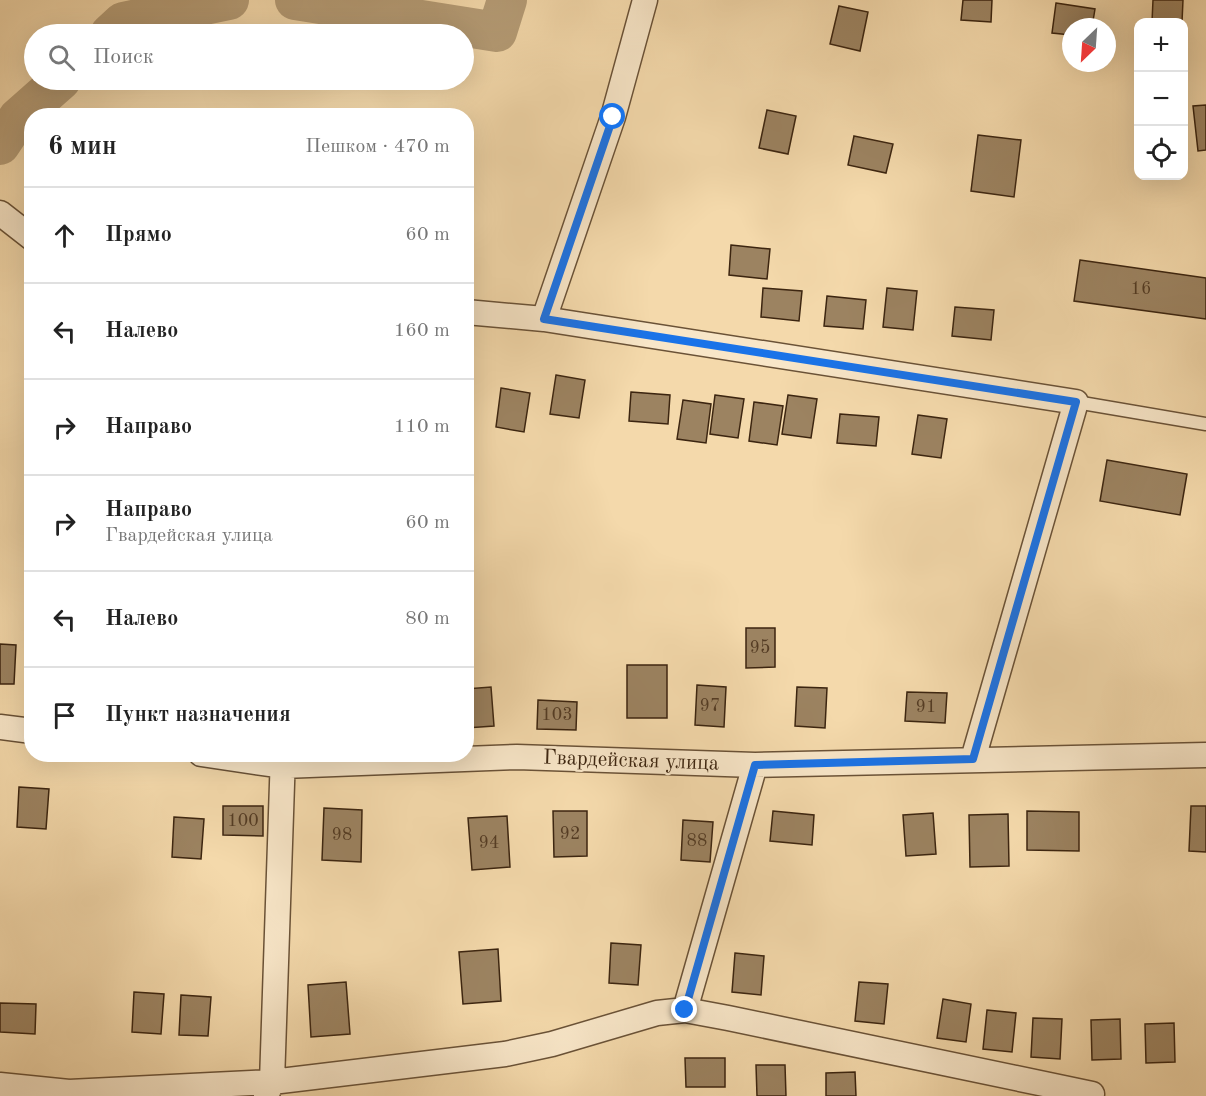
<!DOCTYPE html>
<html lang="ru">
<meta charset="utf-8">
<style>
body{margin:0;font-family:"Old Standard TT",serif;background:#f6f6f6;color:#222}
.controls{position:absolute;right:18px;top:18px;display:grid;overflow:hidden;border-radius:12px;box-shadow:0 6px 24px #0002}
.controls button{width:54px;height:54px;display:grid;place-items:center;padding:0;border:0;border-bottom:2px solid #e0e0e0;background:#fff;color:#222;font:30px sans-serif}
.compass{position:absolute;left:1062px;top:18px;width:54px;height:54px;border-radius:50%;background:#fff;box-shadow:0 6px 24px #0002;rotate:205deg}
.stop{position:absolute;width:18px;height:18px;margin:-14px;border:4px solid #1a73e8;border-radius:50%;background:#fff}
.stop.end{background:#1a73e8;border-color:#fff;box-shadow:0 2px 6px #0008}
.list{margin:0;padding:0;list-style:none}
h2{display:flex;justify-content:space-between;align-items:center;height:78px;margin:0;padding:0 24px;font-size:26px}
h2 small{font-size:20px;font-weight:400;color:#767676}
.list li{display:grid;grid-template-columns:39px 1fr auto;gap:18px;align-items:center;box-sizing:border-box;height:96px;padding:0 24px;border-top:2px solid #e0e0e0}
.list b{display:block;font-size:22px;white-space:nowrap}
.list p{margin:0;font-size:20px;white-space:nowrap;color:#767676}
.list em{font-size:20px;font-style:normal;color:#767676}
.icon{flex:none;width:33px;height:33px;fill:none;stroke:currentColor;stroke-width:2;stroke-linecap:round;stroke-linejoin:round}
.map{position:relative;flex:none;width:1206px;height:1096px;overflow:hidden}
.search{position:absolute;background:#fff;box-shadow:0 6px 24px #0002;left:24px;top:24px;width:450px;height:66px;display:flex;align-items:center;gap:15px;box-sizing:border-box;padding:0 21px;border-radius:33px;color:#767676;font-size:22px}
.panel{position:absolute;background:#fff;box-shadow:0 6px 24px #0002;left:24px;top:108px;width:450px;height:654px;border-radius:24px}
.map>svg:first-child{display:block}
</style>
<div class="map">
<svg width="1206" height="1096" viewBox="0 0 1206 1096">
<rect width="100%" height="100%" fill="#f4d9ab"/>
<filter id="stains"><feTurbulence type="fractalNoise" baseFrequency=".00333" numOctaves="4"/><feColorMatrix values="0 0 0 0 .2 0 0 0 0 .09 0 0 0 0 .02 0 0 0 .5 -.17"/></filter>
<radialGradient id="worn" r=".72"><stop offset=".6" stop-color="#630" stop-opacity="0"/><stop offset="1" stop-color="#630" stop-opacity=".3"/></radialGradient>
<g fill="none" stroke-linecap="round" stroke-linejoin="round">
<path stroke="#b59c76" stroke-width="40" d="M295 0 497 32 507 0
M110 34 123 22 229 0
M0 145 18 118 61 80"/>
</g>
<path fill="#9c8361" stroke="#3c2510" stroke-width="1.5" d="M963 0H992L991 22 961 20Z
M1153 0H1183L1182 22H1152Z
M1056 3 1095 9 1092 27H1071V35L1052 33Z
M839 6 868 12 860 51 830 44Z
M1206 105V150L1198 151 1193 106Z
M767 110 796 116 788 154 759 148Z
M978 135 1021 140 1014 197 971 191Z
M854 136 893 144 886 173 848 165Z
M731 245 770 249 767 279 729 275Z
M1080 260 1206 278V319L1074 301Z
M763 288 802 291 799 321 761 317Z
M887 288 917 291 913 330 883 327Z
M827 296 866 300 863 329 824 326Z
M955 307 994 310 991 340 952 336Z
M556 375 585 380 579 418 550 414Z
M501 388 530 393 524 432 496 427Z
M631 392 670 395 668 424 629 421Z
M715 395 744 399 738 438 710 434Z
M788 395 817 399 811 438 782 434Z
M683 400 711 404 706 443 677 439Z
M754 402 783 406 777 445 749 441Z
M840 414 879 417 876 446 837 443Z
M918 415 947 419 941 458 912 454Z
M1107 460 1187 474 1180 515 1100 501Z
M746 628H775V667L746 668Z
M0 644 16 645 14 684H0Z
M627 665H667V718H627Z
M697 685 726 687 724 727 695 725Z
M491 687 494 726 466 728V689Z
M797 687 827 688 825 728 795 726Z
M907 692 947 693 945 723 905 721Z
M538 700 577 702 576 730 537 729Z
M19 787 49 789 46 829 17 827Z
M223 806H263V836L223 835Z
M1191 806H1206V852L1189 851Z
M324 808 362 810 361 862 322 860Z
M553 811H587V856L554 857Z
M773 811 814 815 812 845 770 841Z
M1027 811 1079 812V851L1027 850Z
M933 813 936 854 906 856 903 815Z
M1008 814 1009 866 970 867 969 815Z
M507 816 510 867 472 870 468 818Z
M174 817 204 819 201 859 172 857Z
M683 820 713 822 710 862 681 860Z
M611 943 641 945 638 985 609 983Z
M498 949 501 1001 463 1004 459 952Z
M735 953 764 956 761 995 732 992Z
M346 982 350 1034 311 1037 308 985Z
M859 982 888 984 884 1024 855 1021Z
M134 992 164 994 161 1034 132 1032Z
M181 995 211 997 208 1036 179 1035Z
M943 999 971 1004 966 1042 937 1038Z
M0 1003 36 1004 35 1034 0 1032Z
M987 1010 1016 1013 1012 1052 983 1049Z
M1033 1018 1062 1019 1060 1059 1031 1057Z
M1120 1019 1121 1059 1092 1060 1091 1020Z
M1174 1023 1175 1062 1146 1063 1145 1024Z
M685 1058H725V1087H686Z
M756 1065H785L786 1096H757Z
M855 1072 856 1096H826V1073Z"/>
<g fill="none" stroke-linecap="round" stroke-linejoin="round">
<g stroke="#6a5237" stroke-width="15">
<path id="lane" d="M1076 402 1206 424"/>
</g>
<g stroke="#6a5237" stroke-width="27">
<path id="street" d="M0 213 32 238
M466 312 544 319 613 117 645 0
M544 319 1076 402 973 759
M0 727 32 731
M201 754 283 766 517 757 755 765 1206 755
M685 1010 755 765
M0 1085 69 1092 272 1082 505 1054 552 1044 657 1013 685 1010 728 1018 1092 1094
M266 1096 272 1082 283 754"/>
</g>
<use href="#lane" stroke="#f8e6c8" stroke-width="12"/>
<use href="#street" stroke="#f8e6c8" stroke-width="24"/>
</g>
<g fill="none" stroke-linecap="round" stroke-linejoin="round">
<path stroke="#1a73e8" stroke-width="8" d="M613 117 544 319 1076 402 973 759 755 765 685 1010"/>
</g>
<g text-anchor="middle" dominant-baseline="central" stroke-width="5" stroke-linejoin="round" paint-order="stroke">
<g font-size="18" fill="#543c24">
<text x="1141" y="289">16</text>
<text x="760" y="648">95</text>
<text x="710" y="706">97</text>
<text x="926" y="707">91</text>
<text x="557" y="715">103</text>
<text x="243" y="821">100</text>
<text x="570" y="834">92</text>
<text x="342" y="835">98</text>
<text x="697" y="841">88</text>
<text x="489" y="843">94</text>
</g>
<g font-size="21" fill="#3c2510" stroke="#f8e6c8">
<text transform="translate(631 761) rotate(2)">Гвардейская улица</text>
</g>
</g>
<rect width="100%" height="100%" filter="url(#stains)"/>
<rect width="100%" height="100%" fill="url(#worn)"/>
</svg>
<div class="controls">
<button>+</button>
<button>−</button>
<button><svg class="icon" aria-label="locate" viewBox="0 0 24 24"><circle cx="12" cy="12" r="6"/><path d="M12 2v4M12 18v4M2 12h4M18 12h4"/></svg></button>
</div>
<svg class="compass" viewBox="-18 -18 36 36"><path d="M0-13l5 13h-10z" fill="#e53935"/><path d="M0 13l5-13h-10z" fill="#767676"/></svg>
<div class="stop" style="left:613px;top:117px"></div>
<div class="stop end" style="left:685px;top:1010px"></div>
<div class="search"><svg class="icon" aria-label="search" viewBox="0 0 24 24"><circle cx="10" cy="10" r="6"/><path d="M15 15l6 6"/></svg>Поиск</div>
<section class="panel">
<h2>6 мин<small>Пешком · 470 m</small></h2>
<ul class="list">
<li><svg class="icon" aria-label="ahead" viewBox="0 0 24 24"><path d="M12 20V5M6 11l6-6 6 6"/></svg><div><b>Прямо</b></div><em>60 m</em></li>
<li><svg class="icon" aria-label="left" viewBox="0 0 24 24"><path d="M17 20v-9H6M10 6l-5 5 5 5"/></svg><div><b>Налево</b></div><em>160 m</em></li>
<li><svg class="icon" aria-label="right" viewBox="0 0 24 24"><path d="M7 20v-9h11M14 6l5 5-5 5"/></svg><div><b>Направо</b></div><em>110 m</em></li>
<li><svg class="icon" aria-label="right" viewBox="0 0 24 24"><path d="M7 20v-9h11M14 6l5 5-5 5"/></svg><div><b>Направо</b><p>Гвардейская улица</p></div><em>60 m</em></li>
<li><svg class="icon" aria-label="left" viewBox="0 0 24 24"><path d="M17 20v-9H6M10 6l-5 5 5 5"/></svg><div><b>Налево</b></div><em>80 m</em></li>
<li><svg class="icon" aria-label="arrive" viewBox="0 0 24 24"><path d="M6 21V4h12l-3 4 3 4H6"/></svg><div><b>Пункт назначения</b></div></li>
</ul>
</section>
</div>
